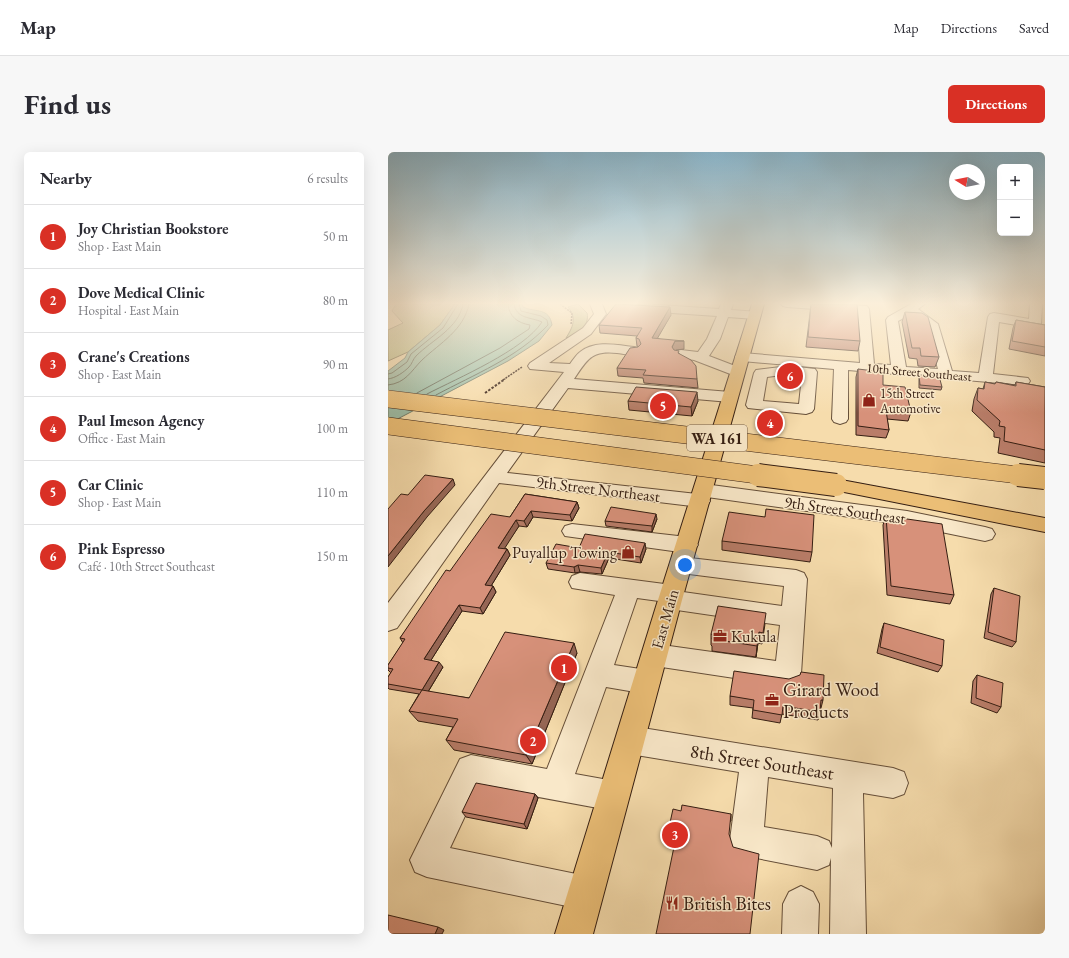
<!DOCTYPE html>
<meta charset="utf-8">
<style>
body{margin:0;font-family:"EB Garamond",serif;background:#f7f7f7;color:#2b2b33}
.controls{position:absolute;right:12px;top:12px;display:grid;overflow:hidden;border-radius:6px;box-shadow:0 4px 16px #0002}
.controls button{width:36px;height:36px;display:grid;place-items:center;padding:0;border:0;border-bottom:1px solid #e1e1e2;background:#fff;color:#2b2b33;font:20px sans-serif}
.compass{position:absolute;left:561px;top:12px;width:36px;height:36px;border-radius:50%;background:#fff;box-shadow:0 4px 16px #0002;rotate:280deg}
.you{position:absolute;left:297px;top:413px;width:14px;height:14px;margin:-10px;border:3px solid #fff;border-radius:50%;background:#1a73e8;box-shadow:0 0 0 6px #1a73e833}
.badge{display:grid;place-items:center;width:26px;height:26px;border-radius:50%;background:#d93025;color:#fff;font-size:13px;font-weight:700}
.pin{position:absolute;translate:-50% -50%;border:2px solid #fff;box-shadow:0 1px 4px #0006}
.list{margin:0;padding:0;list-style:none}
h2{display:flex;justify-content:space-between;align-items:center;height:52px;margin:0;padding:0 16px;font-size:17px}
h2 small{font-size:13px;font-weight:400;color:#7c7c81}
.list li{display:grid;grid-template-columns:26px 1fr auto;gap:12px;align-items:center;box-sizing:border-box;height:64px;padding:0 16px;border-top:1px solid #e1e1e2}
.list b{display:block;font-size:15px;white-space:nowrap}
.list p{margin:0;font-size:13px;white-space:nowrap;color:#7c7c81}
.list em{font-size:13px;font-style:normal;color:#7c7c81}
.map{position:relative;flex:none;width:657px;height:782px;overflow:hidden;border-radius:6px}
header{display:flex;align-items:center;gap:24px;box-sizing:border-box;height:56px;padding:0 20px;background:#fff;border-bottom:1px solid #e1e1e2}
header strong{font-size:19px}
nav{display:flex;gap:22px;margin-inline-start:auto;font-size:14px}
.intro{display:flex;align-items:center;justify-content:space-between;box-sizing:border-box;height:96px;padding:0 24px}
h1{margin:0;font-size:28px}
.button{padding:10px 18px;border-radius:6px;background:#d93025;color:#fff;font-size:14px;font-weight:700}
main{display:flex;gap:24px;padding:0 24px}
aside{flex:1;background:#fff;border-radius:6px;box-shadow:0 4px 16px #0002}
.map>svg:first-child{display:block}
</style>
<header>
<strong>Map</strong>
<nav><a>Map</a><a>Directions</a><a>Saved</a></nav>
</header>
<div class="intro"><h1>Find us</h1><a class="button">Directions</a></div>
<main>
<aside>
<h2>Nearby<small>6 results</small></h2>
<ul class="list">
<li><span class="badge">1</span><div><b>Joy Christian Bookstore</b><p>Shop · East Main</p></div><em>50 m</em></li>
<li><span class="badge">2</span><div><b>Dove Medical Clinic</b><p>Hospital · East Main</p></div><em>80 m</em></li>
<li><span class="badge">3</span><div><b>Crane's Creations</b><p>Shop · East Main</p></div><em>90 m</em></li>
<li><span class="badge">4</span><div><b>Paul Imeson Agency</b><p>Office · East Main</p></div><em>100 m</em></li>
<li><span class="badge">5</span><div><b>Car Clinic</b><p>Shop · East Main</p></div><em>110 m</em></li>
<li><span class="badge">6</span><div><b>Pink Espresso</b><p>Café · 10th Street Southeast</p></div><em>150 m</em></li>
</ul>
</aside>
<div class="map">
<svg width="657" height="782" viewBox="0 0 657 782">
<rect width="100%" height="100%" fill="#f6dcac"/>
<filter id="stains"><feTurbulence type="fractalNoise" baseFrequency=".005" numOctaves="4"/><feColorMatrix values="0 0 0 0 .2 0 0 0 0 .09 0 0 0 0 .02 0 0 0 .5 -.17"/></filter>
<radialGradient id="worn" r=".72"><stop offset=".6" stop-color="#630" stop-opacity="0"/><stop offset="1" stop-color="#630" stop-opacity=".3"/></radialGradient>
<path fill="#c0bf87" stroke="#7a6e4c" d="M8 152H67L52 173 20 200 0 209V178L15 171 4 159Z
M190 152 199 161C202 174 189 184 178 186 185 175 189 166 180 155Z"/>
<path fill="#9dbca6" stroke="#737d6b" d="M67 152H134L135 155C148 161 161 155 164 173L151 189 120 209 0 272V219L17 206 20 200 52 173Z"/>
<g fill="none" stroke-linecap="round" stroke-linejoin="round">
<path stroke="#696d5c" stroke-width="1" d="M0 222 4 221 19 210 23 202 55 176 70 152
M0 227C8 226 16 220 21 215 24 212 25 207 28 204 44 188 71 176 75 152
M0 233C18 231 23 219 34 208 52 191 76 178 81 152
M29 241 112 196 141 177 142 173C130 171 121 165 120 152
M39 242C70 226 136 198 154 170 143 165 128 167 126 152
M48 243C87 222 129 206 160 173L159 168 153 164 133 159 131 152"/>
<g stroke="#654e38" stroke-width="2">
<path id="minor" d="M202 152H214L218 162 203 182 161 211 182 212C185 208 188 203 192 200 207 188 229 193 246 195L251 196 253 199 251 202C244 204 237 202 229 201 203 198 199 208 186 227L342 240 347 242 350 245 347 248 342 250 180 236 119 321 309 342 307 338 309 334 316 332 519 359 597 375 604 377 607 382 604 387 597 389 519 373 319 345 322 349 319 354 312 355 111 331 9 476 0 479V451L176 220 142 217 140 214 142 211 195 176 206 162Z
M257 152 331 157 333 152H345L343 158 371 160 373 163 371 166 367 167 340 165 332 187 321 204 355 217 357 220 355 223 350 224 345 223 306 208 288 205 286 202 288 199 293 198 310 200 319 187 329 164 254 159 250 157 248 155 250 153Z
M393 152H448L479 154 481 157 486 212 503 213 498 168 500 165 523 152H537L530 157 550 172 564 219 591 221 600 165 602 162 606 161 641 167 642 152H654L653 172 651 175 647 176 611 170 605 222 640 226 642 229 640 232 635 233 460 218V267L458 270 452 272 446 270 444 267 446 217 354 209 349 208 347 205 349 202 354 201 472 211 469 160 399 155 395 154ZM522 163 538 174 550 217 518 215 510 169Z
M401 214 427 217 429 220 426 257 424 260 418 262 360 256 358 253 366 221 368 218ZM401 222 414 224 411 252 375 249 379 225Z
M184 372 299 385 306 388 310 393 306 398 299 401 177 384 174 379 177 374Z
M293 405 408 418 416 421 419 427 413 522 409 530 400 534 267 514 258 511 254 503 258 495 267 492 388 509 392 473 282 457 274 455 271 449 249 446 226 513 259 518 268 522 272 530 268 538 259 542 218 535 187 622 226 629 237 633 241 644 237 655 226 659 91 634 62 696 198 724 210 729 215 741 210 753 198 758 39 725 27 720 22 708 72 607 83 603 159 617 227 443 184 436 181 430 184 424 192 421 284 433 292 436 295 440 394 454 396 434 293 421 285 419 282 413 285 407Z
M242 574 505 616 516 620 520 631 516 642 505 646 475 641 478 782H442L443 706 441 713 429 718 358 704 346 700 342 688 351 620 242 602 232 598 228 588 232 578ZM380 625 445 636 444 696 441 689 429 684 376 675Z
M413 734 425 740 431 752 430 782H394L395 752 401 740Z"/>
</g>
<g stroke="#351e12" stroke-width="2">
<path id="major" d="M364 152H376L294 448 205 782H167L270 448Z"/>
</g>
<g stroke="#351e12" stroke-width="2">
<path id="highway" d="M448 327 657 366V380L441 337 438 333 441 329Z"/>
</g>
<path stroke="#351e12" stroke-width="1.5" stroke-dasharray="2 1" stroke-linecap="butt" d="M172 152 184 161 183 173
M115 228 134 215"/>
<path stroke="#351e12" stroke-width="2" stroke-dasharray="2.5 1.5" stroke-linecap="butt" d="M97 241 117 227"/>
<use href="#minor" fill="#f9e8c9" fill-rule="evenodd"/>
<use href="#major" fill="#ebbe76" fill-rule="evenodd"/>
<use href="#highway" fill="#ebbe76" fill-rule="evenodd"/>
<g stroke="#351e12" stroke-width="18" stroke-linecap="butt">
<path id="highway-bridge-far1" d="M0 247 638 324
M0 274 377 324"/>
</g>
<g stroke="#351e12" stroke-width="24" stroke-linecap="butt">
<path id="highway-bridge" d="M370 323 448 333
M630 323 657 326"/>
</g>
<use href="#highway-bridge-far1" stroke="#ebbe76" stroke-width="17"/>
<use href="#highway-bridge" stroke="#ebbe76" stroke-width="22"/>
</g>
<path fill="#b97d69" stroke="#351e12" d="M423 152 472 189 470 199 418 195Z
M517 160 551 205 547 215 530 214 529 207 521 206 514 170Z
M283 163 269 186 296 197 287 198 291 201 309 227 310 236 256 231 255 226 230 224 229 216 251 195 249 194 248 186 249 184 212 181 211 173Z
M628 168 657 173V204L621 197 625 176Z
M470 217 495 233 523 260 520 269 499 267 501 278 498 286 468 283V225Z
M531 223 554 235 553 238 531 236Z
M597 230 607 232 608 230 627 233 628 230 657 235V311L610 301 612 286 606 285V280L584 259 586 247 590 236 595 237Z
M240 249H310L304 264 241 258Z
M137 342 189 350 191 356 184 369 145 365 139 375 131 374 116 396 119 397 122 403 103 434H105L108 440 95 462 74 459 43 508 55 515 40 540 81 546 189 501 144 612 66 598 58 588 65 575 30 569 21 559 31 542 1 537 0 536V525L3 521 0 518V513L15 491 12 486 62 419 122 365Z
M498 364 566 443 562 452 499 443 495 373Z
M377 365 424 400 422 410 334 398V389Z
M269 367 264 380 218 374 217 369Z
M191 396 258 397 253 411 221 406 214 422 192 420 187 421 160 417 158 411Z
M606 436 628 490 624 495 596 486 603 442Z
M496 471 554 514 550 520 489 501 494 477Z
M377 472 374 492 370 491 368 505 324 499V494L323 493V482Z
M589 523 613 555 609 561 583 551 585 529Z
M342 544 435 548 430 568 394 562 392 571 364 566 365 556 342 553Z
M147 642 150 646 139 677 78 665 74 660Z
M343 662V669L286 696 279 694 278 689Z"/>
<path fill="#966655" stroke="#351e12" d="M282 155 283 163 265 194 264 186Z
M287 189H296V197L288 198 285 203 284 195Z
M309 240 310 249 304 264 303 255Z
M65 327 67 333 39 365 0 415V404L36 359Z
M189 350 191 356 184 369 182 363Z
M143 359 145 365 139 375 136 369Z
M268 362 269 367 264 380V374Z
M128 368 131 374 113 402 110 396Z
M257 391 258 397 253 411 252 405Z
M119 397 122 403 100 439 97 433Z
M220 400 221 406 214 422 213 416Z
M190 413 192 420 187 421 186 415Z
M105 434 108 440 95 462 92 456Z
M71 453 74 459 40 513 36 507Z
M371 480 370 491 368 505 369 494Z
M186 491 189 501 144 612 138 603Z
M51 510 55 515 38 543 34 538Z
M147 642 150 646 139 677 136 672Z
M50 775 56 778 54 782H47Z"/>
<path fill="#d7917a" stroke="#351e12" d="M228 152 282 155 264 186 296 189H287L284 195 286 198 291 199 290 201 303 208 308 214 309 227 255 223 258 218 229 216 242 196 250 195 253 192 251 187 248 186 254 176 211 173Z
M423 152H469L472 189 420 185Z
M517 160 534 161 540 165 551 205 533 204 532 196H524Z
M628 168 657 173V195L624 189Z
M470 217 495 220V233L517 235 523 260 498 258 501 278 470 274Z
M531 223 551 224 554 235 532 233Z
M597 230 607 232 608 230 628 234V230L657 235V298L616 289 617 275 611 274 612 269 589 248 590 236 596 237Z
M248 235 309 240 303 255 240 249Z
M37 323 65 327 36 359 0 404V357L13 342 20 343Z
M137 342 189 350 182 363 143 359 136 369 128 368 110 396 119 397 97 433 105 434 92 456 71 453 36 507 51 510 34 538 0 532V525L5 517 0 516V513L17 487 12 486 58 418 62 419 103 362 122 365Z
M223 355 268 362 264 374 217 369Z
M378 357 426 363 424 400 334 389 341 360 377 365Z
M498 364 554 372 566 443 503 434Z
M197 382 257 391 252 405 220 400 213 416 190 413 186 415 158 411 168 392 191 396Z
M606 436 632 444 628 490 600 480Z
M330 454 378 461 375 481 371 480 369 494 324 487 325 483 323 482Z
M496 471 556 488 554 514 492 495Z
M117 480 186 491 138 603 58 588 70 567 21 559 34 538 81 546Z
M346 519 401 527 412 523 413 520 436 523 435 548H433L432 560 395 554 394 563 365 558 366 548 342 544Z
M589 523 615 531 613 555 588 546Z
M88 631 147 642 136 672 74 660Z
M294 653 343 662 341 682 345 695 371 702 362 782H268L287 690 278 689 285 657 293 659Z
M0 763 50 775 47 782H0Z"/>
<linearGradient id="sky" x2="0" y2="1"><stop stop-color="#8ab7ce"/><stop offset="0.58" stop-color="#fbefda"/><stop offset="1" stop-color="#fbefda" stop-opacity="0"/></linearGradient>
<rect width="657" height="261" fill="url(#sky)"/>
<defs>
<g id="shop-bare" transform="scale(1.08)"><path d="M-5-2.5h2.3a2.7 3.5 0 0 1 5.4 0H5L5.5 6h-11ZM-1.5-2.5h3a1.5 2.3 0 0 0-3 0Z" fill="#8f2418" stroke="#f9e8c9" stroke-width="2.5" paint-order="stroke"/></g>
<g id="office-bare" transform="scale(1.08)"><path d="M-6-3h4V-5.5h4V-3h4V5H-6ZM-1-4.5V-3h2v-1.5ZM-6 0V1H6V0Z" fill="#8f2418" stroke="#f9e8c9" stroke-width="2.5" paint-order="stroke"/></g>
<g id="restaurant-bare" transform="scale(1.08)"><path d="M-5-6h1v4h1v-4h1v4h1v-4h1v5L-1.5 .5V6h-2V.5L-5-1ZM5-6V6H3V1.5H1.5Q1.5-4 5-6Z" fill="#8f2418" stroke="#f9e8c9" stroke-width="2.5" paint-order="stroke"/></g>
</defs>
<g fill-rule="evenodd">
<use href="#shop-bare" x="481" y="248"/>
<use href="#shop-bare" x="240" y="400"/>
<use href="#office-bare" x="332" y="484"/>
<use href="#office-bare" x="384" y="548"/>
<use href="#restaurant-bare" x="284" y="751"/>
</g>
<g text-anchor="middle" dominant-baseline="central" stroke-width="3" stroke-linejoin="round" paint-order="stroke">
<g font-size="13" fill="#351e12" stroke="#f9e8c9">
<text transform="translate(531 220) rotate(5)">10th Street Southeast</text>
</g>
<g font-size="13" fill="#351e12" stroke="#f9e8c9" text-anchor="start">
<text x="492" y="241">15th Street<tspan x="492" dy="15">Automotive</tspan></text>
</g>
<rect fill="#f9e8c9" stroke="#705b49" stroke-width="1" x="299" y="273" width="60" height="26" rx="3"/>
<g font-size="15" font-weight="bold" fill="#351e12">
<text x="329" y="286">WA 161</text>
</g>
<g font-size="16" fill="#351e12" stroke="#f9e8c9">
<text transform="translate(210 337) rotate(7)">9th Street Northeast</text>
<text transform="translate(457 358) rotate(8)">9th Street Southeast</text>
<text transform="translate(277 467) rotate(-74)">East Main</text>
</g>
<g font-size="16" fill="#351e12" stroke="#f9e8c9" text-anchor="end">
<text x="229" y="400">Puyallup Towing</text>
<text x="343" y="484" text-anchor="start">Kukula</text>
</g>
<g font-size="19" fill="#351e12" stroke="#f9e8c9" text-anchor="start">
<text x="395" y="537">Girard Wood<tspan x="395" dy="22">Products</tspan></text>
<text x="295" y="751">British Bites</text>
</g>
<g font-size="19" fill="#351e12" stroke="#f9e8c9">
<text transform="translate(374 610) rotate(9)">8th Street Southeast</text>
</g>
</g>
<rect width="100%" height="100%" filter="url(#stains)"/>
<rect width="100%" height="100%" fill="url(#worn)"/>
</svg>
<div class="controls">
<button>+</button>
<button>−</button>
</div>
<svg class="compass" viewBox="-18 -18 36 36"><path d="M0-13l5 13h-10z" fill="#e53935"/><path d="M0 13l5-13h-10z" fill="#7c7c81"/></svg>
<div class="you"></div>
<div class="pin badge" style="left:176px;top:516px">1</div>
<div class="pin badge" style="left:145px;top:589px">2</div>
<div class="pin badge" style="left:287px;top:683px">3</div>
<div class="pin badge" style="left:382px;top:271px">4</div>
<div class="pin badge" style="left:275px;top:254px">5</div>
<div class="pin badge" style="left:402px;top:224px">6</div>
</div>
</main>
